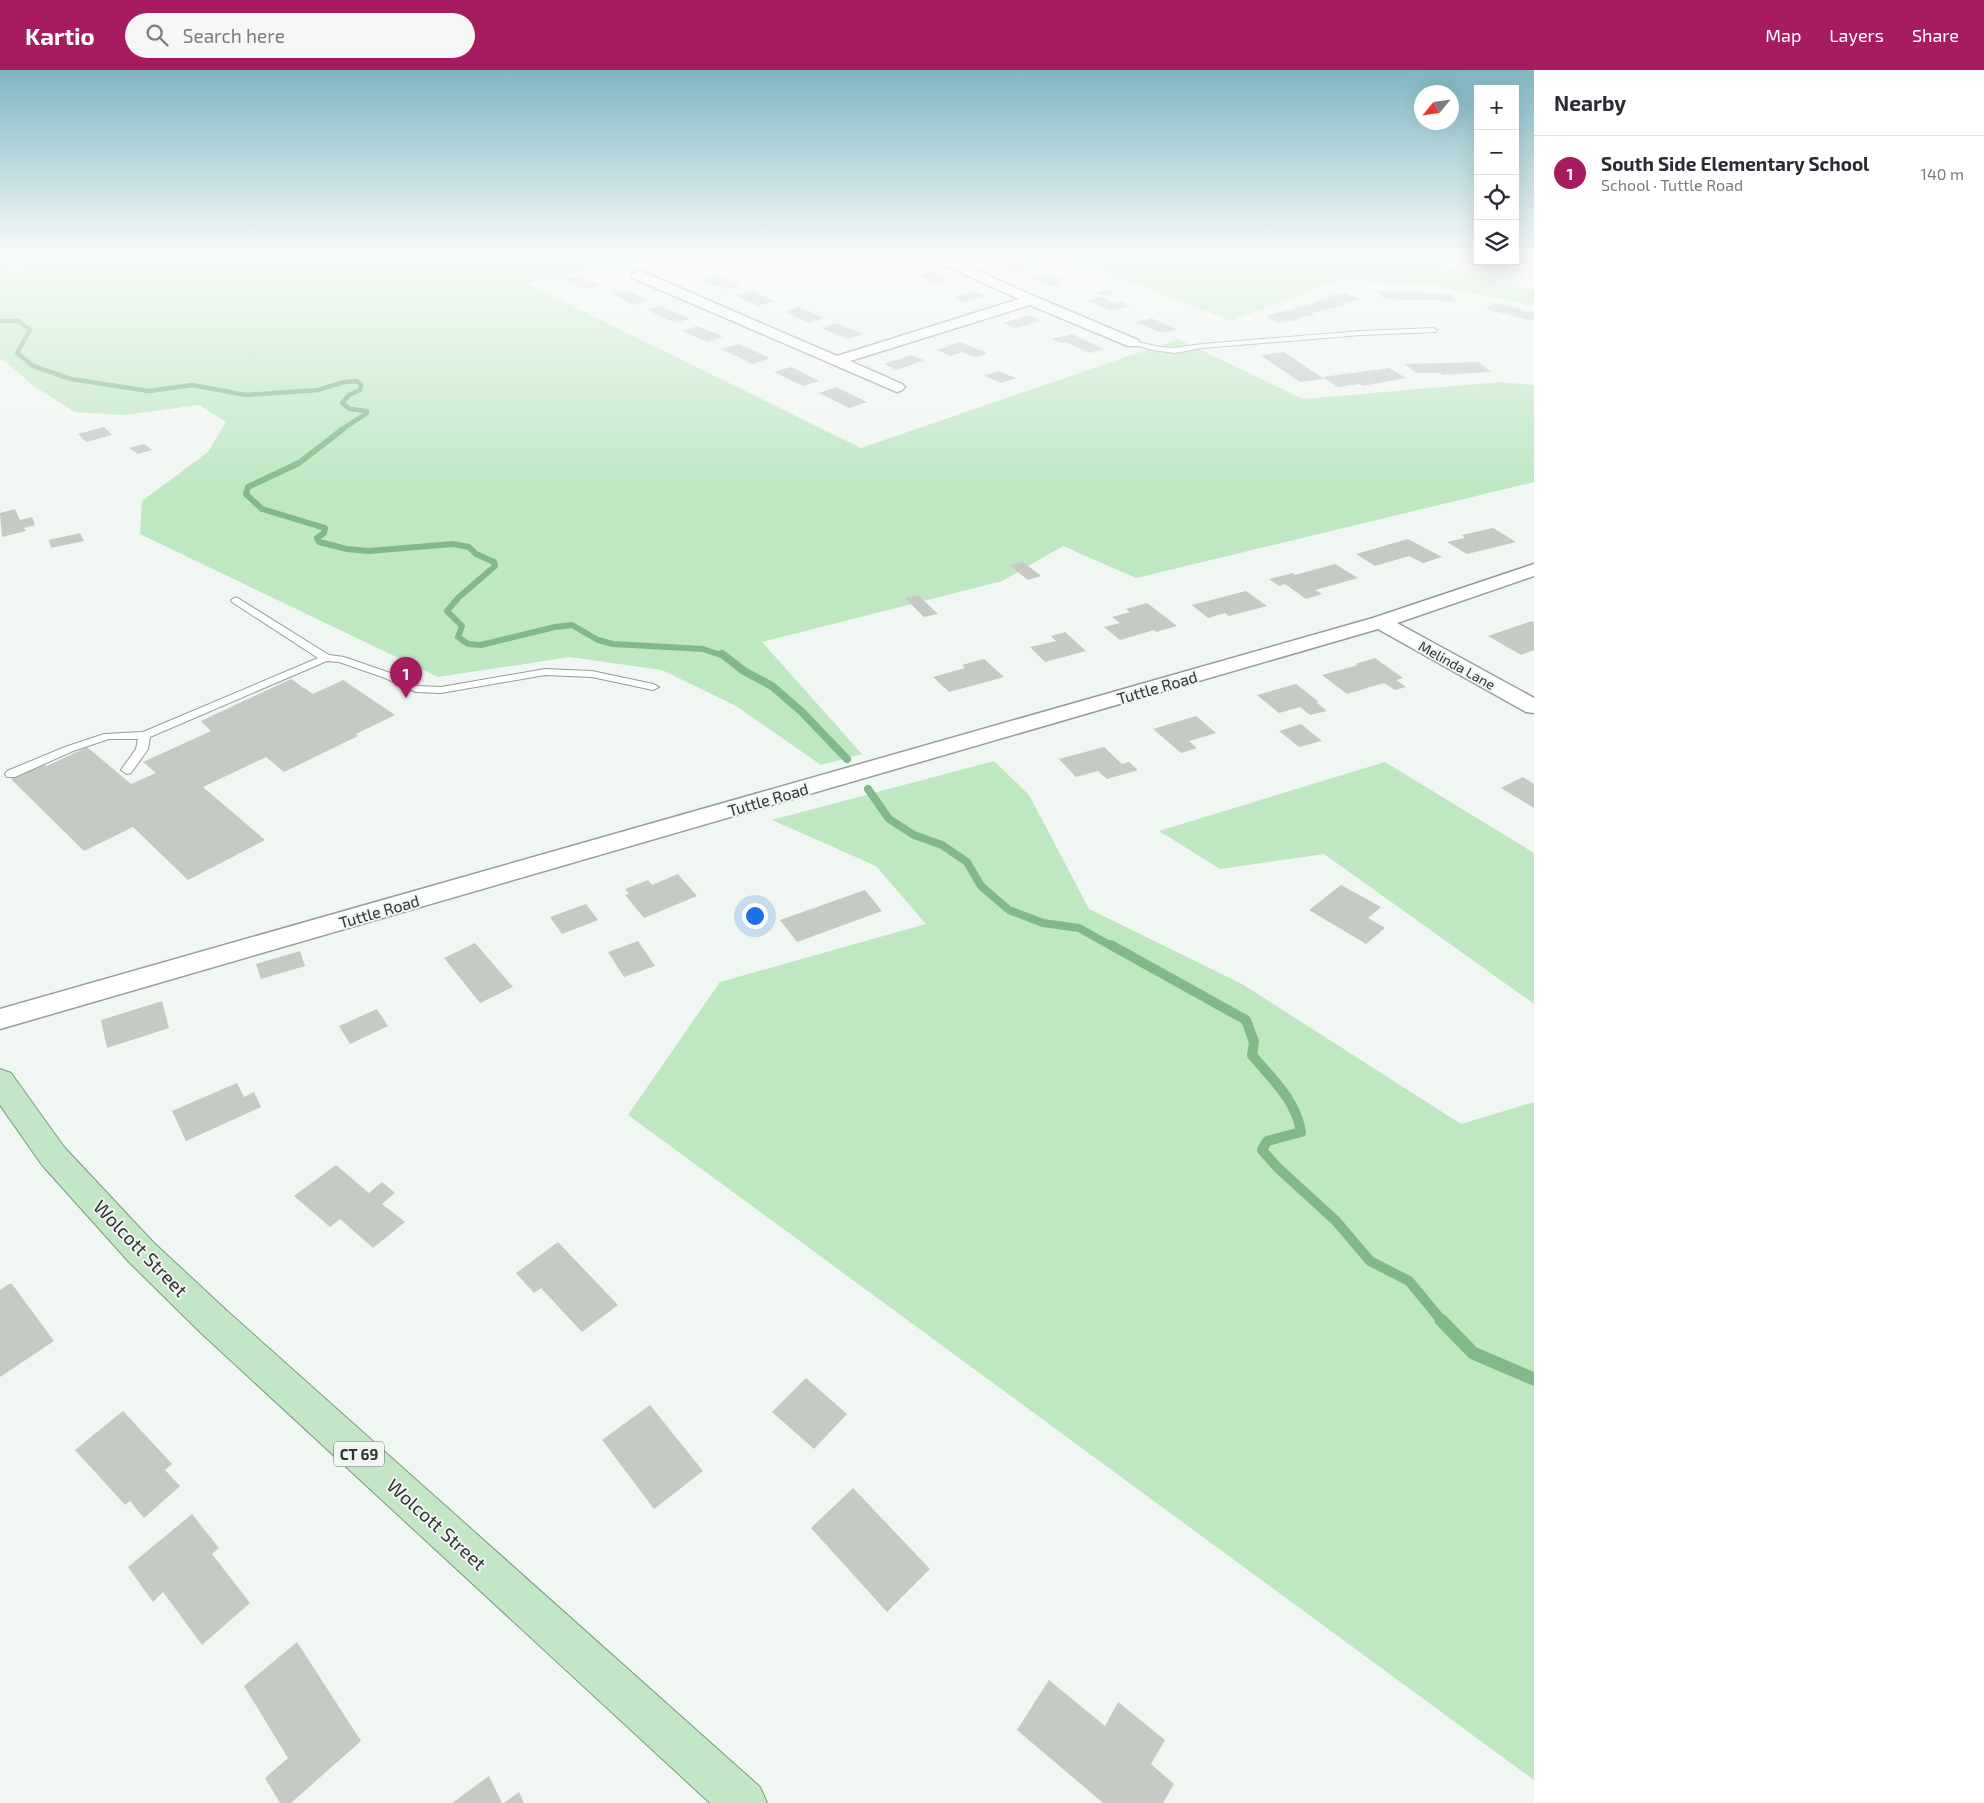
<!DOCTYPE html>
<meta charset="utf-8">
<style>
body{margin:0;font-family:"Exo 2",sans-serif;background:#f7f7f7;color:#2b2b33}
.controls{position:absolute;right:15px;top:15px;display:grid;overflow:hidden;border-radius:0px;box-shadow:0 5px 20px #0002}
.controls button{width:45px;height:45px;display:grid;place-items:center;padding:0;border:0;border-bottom:1px solid #e1e1e2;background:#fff;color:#2b2b33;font:25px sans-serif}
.compass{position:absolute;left:1414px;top:15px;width:45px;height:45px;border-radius:50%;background:#fff;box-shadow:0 5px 20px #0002;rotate:241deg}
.you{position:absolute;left:754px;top:845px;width:18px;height:18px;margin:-12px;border:4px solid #fff;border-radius:50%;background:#1a73e8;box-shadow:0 0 0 8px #1a73e833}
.badge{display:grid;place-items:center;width:32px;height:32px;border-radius:50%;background:#a71b5f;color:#fff;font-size:16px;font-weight:700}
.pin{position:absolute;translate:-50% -41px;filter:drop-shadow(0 1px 2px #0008)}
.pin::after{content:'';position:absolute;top:26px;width:18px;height:15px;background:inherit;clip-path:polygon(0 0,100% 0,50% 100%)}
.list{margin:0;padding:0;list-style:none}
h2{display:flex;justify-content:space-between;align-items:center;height:65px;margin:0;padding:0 20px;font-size:21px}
h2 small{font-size:16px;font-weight:400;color:#7c7c81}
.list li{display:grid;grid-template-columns:32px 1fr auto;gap:15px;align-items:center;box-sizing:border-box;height:75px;padding:0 20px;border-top:1px solid #e1e1e2}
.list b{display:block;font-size:19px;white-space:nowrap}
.list p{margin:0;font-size:16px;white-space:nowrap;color:#7c7c81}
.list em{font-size:16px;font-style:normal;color:#7c7c81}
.icon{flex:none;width:28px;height:28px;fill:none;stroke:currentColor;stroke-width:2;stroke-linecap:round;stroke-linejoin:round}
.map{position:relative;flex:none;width:1534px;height:1733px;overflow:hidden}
header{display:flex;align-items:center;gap:30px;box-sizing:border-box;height:70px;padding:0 25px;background:#a71b5f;color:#fff}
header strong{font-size:24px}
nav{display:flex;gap:28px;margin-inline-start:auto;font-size:18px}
.search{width:350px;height:45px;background:#f7f7f7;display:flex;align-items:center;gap:12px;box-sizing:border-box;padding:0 18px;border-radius:28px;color:#7c7c81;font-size:19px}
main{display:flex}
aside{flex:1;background:#fff}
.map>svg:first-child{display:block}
</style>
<header>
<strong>Kartio</strong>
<div class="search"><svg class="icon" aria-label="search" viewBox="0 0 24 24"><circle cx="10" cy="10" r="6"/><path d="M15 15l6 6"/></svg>Search here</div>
<nav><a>Map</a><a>Layers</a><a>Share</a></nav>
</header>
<main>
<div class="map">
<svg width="1534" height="1733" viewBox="0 0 1534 1733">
<rect width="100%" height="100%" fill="#f0f6f1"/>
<path fill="#bee7c2" d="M94 184H652L528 214 861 378 1178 269 1303 329 1500 312 1534 315V412L1136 508 1063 476 1002 511 762 572 862 684 821 695 736 636 662 600 570 587 438 607 140 464 142 431 208 382 226 352 199 335 124 345 75 342 32 315 5 291 0 290V187L17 200Z
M1060 184H1397L1534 220V236L1422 213 1336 211 1231 251Z
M994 691 1029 725 1089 839 1242 914 1461 1054 1534 1032V1710L628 1045 720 912 926 854 876 796 772 750Z
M1385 692 1534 783V934L1324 784 1220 799 1159 761Z"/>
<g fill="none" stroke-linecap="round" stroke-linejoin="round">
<path stroke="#83b88a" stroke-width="4.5" d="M0 251H18L30 260 17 283 33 296 71 309 149 321 192 315 246 325 318 320 344 312 357 311 361 314 360 320 349 325 342 333 350 339 367 341V343L341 360"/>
<path stroke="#83b88a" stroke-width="6" d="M343 359 299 393 248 417 246 424 262 439 325 458 324 463 317 468 319 472 347 479 369 481 453 474 469 477 476 484 494 492 495 496 459 527 447 541 462 556 458 567 468 574 481 575 555 557 572 555 598 570 613 574 703 579 724 586"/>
<path stroke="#83b88a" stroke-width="8" d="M722 584 744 601 772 616 802 642 847 689
M868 719 889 749 914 765 942 775 967 792 981 816 1009 840 1043 853 1079 858 1113 877"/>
<path stroke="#83b88a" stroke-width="10" d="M1111 875 1246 950 1254 972 1252 985C1272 1009 1296 1030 1301 1062L1267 1071 1262 1080 1277 1097 1336 1151 1370 1191 1409 1211 1442 1251"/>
<path stroke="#83b88a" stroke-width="13" d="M1441 1250 1473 1283 1534 1309"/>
</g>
<path fill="#c5cac5" d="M874 184H894L916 193 902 197 891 192 884 193 870 187 877 185Z
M679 186 691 193 675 196 663 188Z
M1007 189 1031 199 1017 202 993 192Z
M933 202 949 209 935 213 919 205Z
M1052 204 1062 210 1056 211 1062 214 1047 216 1031 208Z
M579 206 590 212 593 211 603 216 581 219 563 210Z
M717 206 741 216 727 220 702 210Z
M626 220 649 231 634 235 612 224Z
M1108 220 1116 223 1105 226 1097 223Z
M752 221 775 231 759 236 736 226Z
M975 221 986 226 964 232 953 227Z
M1378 221 1451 224 1457 231 1384 229Z
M1346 223 1360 230 1341 233 1345 235 1311 243 1315 245 1296 248 1299 250 1279 253 1265 246 1315 233 1312 232 1331 228 1327 226Z
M1101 227 1116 234 1122 232 1130 236 1111 240 1086 231Z
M1496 233 1534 243V251L1485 239Z
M661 236 689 249 675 253 647 240Z
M799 237 824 248 810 253 785 242Z
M1030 245 1042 251 1015 258 1003 253Z
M1151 248 1177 259 1162 263 1135 252Z
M836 253 864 264 848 269 821 258Z
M698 256 723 267 707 272 682 261Z
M1072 264 1104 279 1090 283 1066 272 1061 273 1052 269Z
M960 272 987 283 976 287 962 282 950 286 937 280Z
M739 274 770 288 753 294 721 279Z
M1284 282 1324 309 1300 312 1260 285Z
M911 285 924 290 897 300 884 294Z
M1478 292 1491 302 1442 305 1440 303H1416L1405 294Z
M791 297 819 311 803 316 774 302Z
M1389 298 1406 308 1362 316 1359 314 1338 317 1323 307Z
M998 301 1016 308 1002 313 984 306Z
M836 317 867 332 849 338 819 323Z
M104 357 112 365 86 372 78 364Z
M144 374 152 380 138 384 129 378Z
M15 439 20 450 32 447 35 455 24 458 26 461 2 467 0 443Z
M1493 458 1516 472 1467 484 1447 472 1465 468 1462 465Z
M80 463 84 471 51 478 49 470Z
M1408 469 1442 487 1423 493 1409 486 1375 496 1356 484Z
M1023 492 1041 506 1028 510 1009 495Z
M1335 494 1358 508 1315 520 1322 524 1306 529 1285 514 1279 516 1269 509 1293 503 1295 505Z
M1246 521 1267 536 1229 546 1225 543 1208 548 1192 535Z
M918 525 938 544 924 547 905 528Z
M1147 533 1177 556 1156 562 1154 560 1120 570 1104 557 1120 553 1112 547 1130 542 1126 539Z
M1532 551 1534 552V580L1521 585 1488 566Z
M1065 562 1086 581 1045 592 1030 577 1056 571 1051 566Z
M1375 588 1403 608 1396 610 1406 617 1395 620 1384 613 1347 624 1322 605 1358 595 1355 594Z
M984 589 1004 607 949 622 933 607 965 598 962 595Z
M291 609 313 624 343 610 395 645 356 664 358 666 284 702 266 687 203 717 265 770 188 810 133 757 84 781 11 709 44 694 47 696 87 677 131 714 156 703 143 692 211 661 201 651Z
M1296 614 1319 632H1316L1327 641 1310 645 1300 637 1279 643 1257 625Z
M1196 646 1216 663 1189 671 1197 678 1181 683 1153 659Z
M1301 654 1322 671 1299 677 1279 661Z
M1104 677 1122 694 1129 692 1138 700 1107 709 1098 701 1076 707 1059 689Z
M1523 707 1534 714V738L1501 718Z
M678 804 697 826 644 848 625 825 629 824 625 819 648 810 652 815Z
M1341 815 1381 837 1368 848 1385 858 1366 874 1309 840Z
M865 820 882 841 797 872 780 850Z
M586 834 598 850 562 864 550 847Z
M638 871 655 896 624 907 608 882Z
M475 873 513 917 480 933 444 888Z
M300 881 305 896 261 909 256 894Z
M162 931 169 958 107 978 101 950Z
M377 939 388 956 350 974 339 956Z
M237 1013 244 1027 254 1022 261 1037 186 1071 172 1041Z
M336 1095 369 1123 382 1112 395 1123 382 1134 405 1152 373 1178 340 1149 330 1157 294 1126Z
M558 1172 618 1235 582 1262 541 1218 534 1223 516 1203Z
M9 1214H12L54 1271 0 1307V1220Z
M806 1308 847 1344 814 1379 772 1342Z
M650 1335 703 1401 654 1439 602 1370Z
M123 1341 172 1394 165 1400 180 1416 144 1448 130 1431 125 1435 75 1380Z
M853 1418 930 1499 887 1542 811 1458Z
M192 1444 219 1478 212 1484 250 1533 202 1575 163 1522 153 1532 128 1497Z
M297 1572 361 1671 291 1733H280L265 1708 288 1688 244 1616Z
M1049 1610 1105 1656 1118 1632 1165 1670 1151 1694 1174 1714 1163 1733H1103L1017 1660Z
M489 1706 502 1733H452Z
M519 1722 524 1733H504Z"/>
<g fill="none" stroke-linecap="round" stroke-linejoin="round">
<g stroke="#979d98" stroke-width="2">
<path id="service" d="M1433 258 1437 260 1436 262 1361 265 1202 278 1175 283 1152 280 1129 273 1133 271 1160 277 1175 278 1202 274 1361 261Z
M236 527 329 585 344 587 393 604 418 616 441 617 545 599 592 601 653 614 659 617 653 620 592 607 545 605 441 623 416 622 385 608 339 592 327 591 150 667 148 679 131 703 127 704 121 700 136 679 138 669H109L73 681 15 707H7L5 704 7 701 65 677 104 664 143 662 318 588 232 532 231 530Z"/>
</g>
<g stroke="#979d98" stroke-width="3">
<path id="minor" d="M12 184H26L39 193 33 197Z
M924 184H940L1036 227 1138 270 1140 273 1138 276H1128L1030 235 850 291 902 314 905 317 902 320 897 322 633 208 632 205 638 201 643 202 837 286 1019 229 926 187Z
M1534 494V506L1397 553 1534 628V643L1526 642 1378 559 0 959V939L1373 548Z"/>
</g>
<g stroke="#769d7b" stroke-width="2">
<path id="primary" d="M0 999 11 1003 64 1077 153 1172 226 1240 760 1717 767 1733H710L200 1262 129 1192 42 1095 0 1035Z"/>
</g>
<use href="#service" fill="#fff" fill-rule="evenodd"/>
<use href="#minor" fill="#fff" fill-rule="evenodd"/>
<use href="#primary" fill="#c3e6c7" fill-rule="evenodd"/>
</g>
<linearGradient id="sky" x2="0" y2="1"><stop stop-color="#7fb6c2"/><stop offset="0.43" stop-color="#f8fbf9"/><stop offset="1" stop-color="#f8fbf9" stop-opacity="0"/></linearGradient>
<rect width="1534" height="426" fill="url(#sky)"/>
<g text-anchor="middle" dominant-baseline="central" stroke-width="4" stroke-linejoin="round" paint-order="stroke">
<g font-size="14" fill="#323432" stroke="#f0f6f1">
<text transform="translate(1457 595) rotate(29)">Melinda Lane</text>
</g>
<rect fill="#f0f6f1" stroke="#6b6e6b" stroke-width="1" x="334" y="1371.5" width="50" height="25" rx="4"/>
<g font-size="15" font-weight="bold" fill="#323432">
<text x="359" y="1384">CT 69</text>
</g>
<g font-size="16" fill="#323432" stroke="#f0f6f1">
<text transform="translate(1157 617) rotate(-16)">Tuttle Road</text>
<text transform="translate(768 729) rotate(-16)">Tuttle Road</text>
<text transform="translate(379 841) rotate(-16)">Tuttle Road</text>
</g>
<g font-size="19" fill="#323432" stroke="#f0f6f1">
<text transform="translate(141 1178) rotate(46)">Wolcott Street</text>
<text transform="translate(437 1454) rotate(42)">Wolcott Street</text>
</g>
</g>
</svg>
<div class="controls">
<button>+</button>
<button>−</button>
<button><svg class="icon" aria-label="locate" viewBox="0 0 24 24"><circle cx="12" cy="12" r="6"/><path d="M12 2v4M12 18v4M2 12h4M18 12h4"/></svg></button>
<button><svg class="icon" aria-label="layers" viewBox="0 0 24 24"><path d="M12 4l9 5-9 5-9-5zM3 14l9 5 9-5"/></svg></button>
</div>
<svg class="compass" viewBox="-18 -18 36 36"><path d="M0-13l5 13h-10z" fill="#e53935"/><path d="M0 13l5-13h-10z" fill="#7c7c81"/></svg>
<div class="you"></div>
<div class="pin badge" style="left:406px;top:628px">1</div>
</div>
<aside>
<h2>Nearby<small></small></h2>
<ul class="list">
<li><span class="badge">1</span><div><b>South Side Elementary School</b><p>School · Tuttle Road</p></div><em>140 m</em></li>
</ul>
</aside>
</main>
